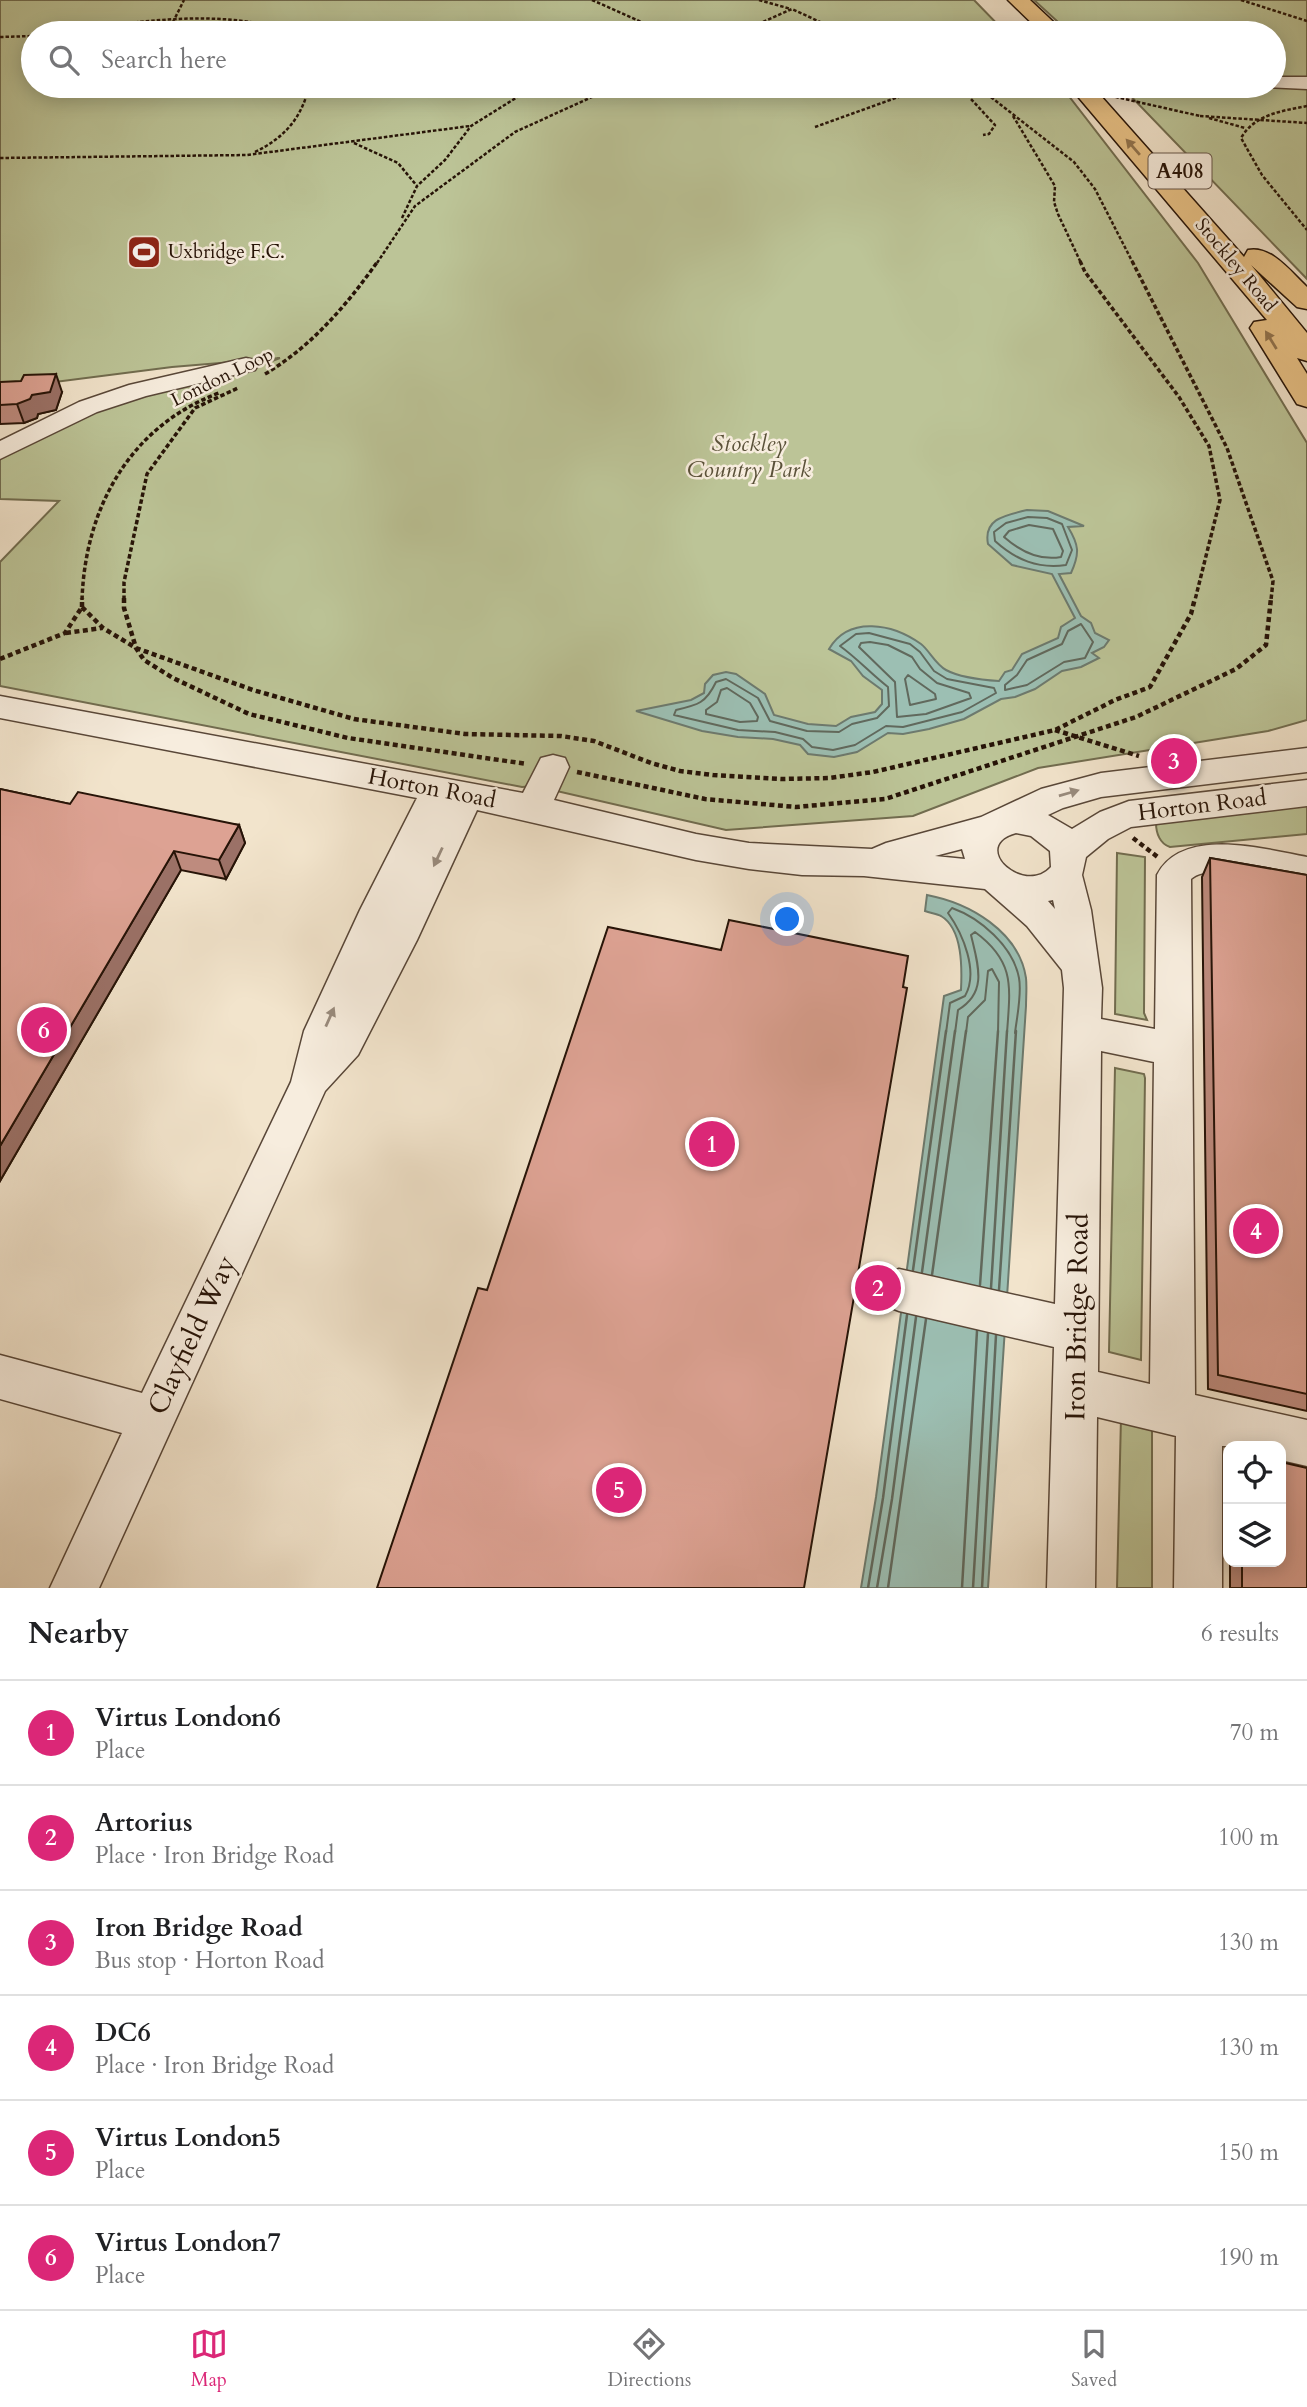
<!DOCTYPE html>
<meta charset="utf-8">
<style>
body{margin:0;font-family:Cardo,serif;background:#f2f2f2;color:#202124}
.controls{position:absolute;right:21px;bottom:21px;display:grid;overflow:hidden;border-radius:14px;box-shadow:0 4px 18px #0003}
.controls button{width:63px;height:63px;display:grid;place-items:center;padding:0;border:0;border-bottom:2px solid #e0e0e0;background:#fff;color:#202124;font:35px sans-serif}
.you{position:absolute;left:788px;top:920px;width:24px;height:24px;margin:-18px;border:5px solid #fff;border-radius:50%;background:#1a73e8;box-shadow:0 0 0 10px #1a73e833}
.badge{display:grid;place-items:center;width:46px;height:46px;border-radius:50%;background:#db2777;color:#fff;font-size:23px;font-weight:700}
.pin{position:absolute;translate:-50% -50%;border:4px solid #fff;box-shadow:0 2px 7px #0006}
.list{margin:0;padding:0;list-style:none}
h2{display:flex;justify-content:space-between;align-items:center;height:91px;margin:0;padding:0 28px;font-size:30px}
h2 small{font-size:23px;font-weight:400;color:#757577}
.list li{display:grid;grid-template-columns:46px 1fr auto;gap:21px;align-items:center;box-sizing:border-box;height:105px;padding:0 28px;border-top:2px solid #e0e0e0}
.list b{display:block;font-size:26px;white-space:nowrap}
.list p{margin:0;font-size:23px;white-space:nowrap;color:#757577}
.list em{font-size:23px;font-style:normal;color:#757577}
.icon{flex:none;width:38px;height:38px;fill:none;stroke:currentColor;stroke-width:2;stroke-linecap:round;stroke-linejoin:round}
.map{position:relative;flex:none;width:1307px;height:1588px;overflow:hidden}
.search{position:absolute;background:#fff;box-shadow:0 4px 18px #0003;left:21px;right:21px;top:21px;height:77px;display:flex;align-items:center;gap:18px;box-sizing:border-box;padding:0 24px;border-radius:38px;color:#757577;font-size:26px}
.sheet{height:721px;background:#fff}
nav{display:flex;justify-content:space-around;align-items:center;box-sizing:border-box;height:98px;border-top:2px solid #e0e0e0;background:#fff;font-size:19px;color:#757577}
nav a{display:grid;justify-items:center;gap:4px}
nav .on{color:#db2777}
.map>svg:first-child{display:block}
</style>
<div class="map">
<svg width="1307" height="1588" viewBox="0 0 1307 1588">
<rect width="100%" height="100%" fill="#f2e4cc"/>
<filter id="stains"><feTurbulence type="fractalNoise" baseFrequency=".00286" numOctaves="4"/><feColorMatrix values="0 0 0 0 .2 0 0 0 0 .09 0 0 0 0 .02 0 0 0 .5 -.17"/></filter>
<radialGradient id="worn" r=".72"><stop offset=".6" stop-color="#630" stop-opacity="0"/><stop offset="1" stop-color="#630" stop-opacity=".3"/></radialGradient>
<path fill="#bcc497" stroke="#716c4f" stroke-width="2" d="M0 0H974L1006 33H33V86H1061L1198 263 1307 443V720L1268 731 1038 768 913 816 726 830 535 786 522 787 0 686V562L59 501 0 499V455L90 408 251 369 280 358 172 367 0 389Z
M1034 0H1307V279L1121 86H1274V33H1070Z
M1307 805V834L1170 847C1160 844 1156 833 1156 823Z
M1117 853 1145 857 1144 1013 1147 1020 1115 1014Z
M1115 1068 1144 1074 1145 1078 1141 1360 1109 1352Z
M1121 1417 1152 1424V1588H1117Z"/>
<path fill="#9cbfb3" stroke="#6d7a6e" stroke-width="2" d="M1027 510 1048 511 1084 526 1068 527C1079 545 1080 553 1071 573L1059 574 1081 616 1091 623 1095 633 1109 640 1104 647 1092 653 1099 658 1081 667 1062 671 1035 689 1015 697 1001 699 964 719 929 729 903 734 888 733 857 752 834 757 808 754 800 745 773 739 738 737 702 731 636 711 691 700 704 693 705 684 713 675 726 672 736 674 765 694 774 715 808 724 836 726 851 717 875 712 882 704V690L863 676 851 661 829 649C849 615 893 624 921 644 929 650 935 664 946 670 961 678 982 680 999 681L1005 672 1012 670 1022 654 1058 638 1061 627 1075 618 1052 574 1012 565 988 544C983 518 1007 515 1027 510Z
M927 895C969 903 1019 931 1026 978 1027 987 1026 997 1026 1006L988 1588H861L876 1497 944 996 961 990C962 969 963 929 941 916 937 914 930 913 925 911Z"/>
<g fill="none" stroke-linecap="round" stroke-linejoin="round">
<path stroke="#61695d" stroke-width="2" d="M1028 517 1047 518 1062 524 1072 550 1066 565C1038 569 1016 560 995 541L994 532 1006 523Z
M1029 525 1053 529 1063 551 1061 557C1039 561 1020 551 1004 537L1009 531Z
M1081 624 1093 642 1085 658 1064 662 1027 685 1005 690V685L1017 675 1027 660 1062 644 1068 631Z
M869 633 910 644 920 652 934 671 947 679 994 688 996 693 962 712 903 727 886 726 855 745 833 750 812 747 803 739 775 732 738 730 674 715 676 710C698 705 706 703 716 682L726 679 758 698 770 721 807 731 839 732 852 724 877 718 889 706 888 687C871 674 858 659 840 646L856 634Z
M870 642 888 645 912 657 920 669 937 683 969 693 971 698 926 714 897 717 895 682 859 647 861 643Z
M908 675 935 694 936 699 910 705 905 679Z
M727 688 750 703 758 717 757 721 740 722 706 714V710L717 702 721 690Z
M946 1033 950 1003 965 996C979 972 963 934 948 913L952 908C980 918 1013 946 1019 978 1022 994 1017 1016 1015 1033
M955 1033 958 1010C988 992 978 965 971 935L975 932C1016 962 1010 988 1007 1033
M966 1033 968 1017 985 1000 988 971 992 969 999 982 998 1033"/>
<path stroke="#61695d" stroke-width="2.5" d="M913 1270 946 1031
M922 1272 955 1031
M932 1275 966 1031
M980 1285 998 1031
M991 1288 1007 1031
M999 1290 1016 1031
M868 1588 883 1498 907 1315
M877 1588 892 1499 916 1317
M888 1588 926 1319
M962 1588 977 1331
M973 1588 988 1333
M982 1588 996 1335"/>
<g stroke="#594738" stroke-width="3">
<path id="minor" d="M1274 77H1307V89L1267 87 1274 86Z
M246 358 255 360 258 365 255 370 146 396 97 412 0 459V441L79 402 129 385Z
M0 696 523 793 541 758 553 755 565 758 569 767 554 800 696 834 749 843 872 849 886 843 981 817 1041 789 1101 773 1307 748V772L1101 797 1063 808 1048 815 1072 829 1100 812 1129 801 1307 780V806L1131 827 1108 839 1086 857 1082 875 1091 910 1102 988 1101 1019 1155 1029 1157 875C1182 826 1264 849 1307 857V885C1283 880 1209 861 1191 879L1195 1395 1307 1420V1466L1281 1460V1446H1222V1588H1174L1176 1436 1097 1417 1095 1588H1047L1054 1347 899 1311 884 1305 878 1290 884 1275 899 1269 1055 1304 1064 988 1062 970 1027 926 985 889 864 876 802 875 749 869 696 860 477 810 417 940 358 1055 325 1091 99 1588H50L122 1433 0 1399V1355L142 1393 291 1082 304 1031 360 910 417 798 0 718ZM1016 833 1031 836 1050 851 1051 867C1024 897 968 846 1016 833ZM962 849 965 859 935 856ZM1053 900 1055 909 1048 901ZM1101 1051 1154 1062 1150 1384 1098 1372Z"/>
</g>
<g stroke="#261307" stroke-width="3">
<path id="major" d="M1008 0H1030L1065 33H1042Z
M1069 86H1092L1244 257 1248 250C1271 245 1291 272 1307 287V309L1297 307 1251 265 1307 333V361L1297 358 1307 374V407L1297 404 1250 328 1254 322 1267 320Z"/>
</g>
<path stroke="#261307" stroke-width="2.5" stroke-dasharray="3.5 2" stroke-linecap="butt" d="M592 0 646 24 686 33
M759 0 791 9
M1241 0 1307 21
M168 32 184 0
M53 33C132 23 218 6 295 33
M738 33 792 9 844 33
M779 33H819
M0 37 33 36
M978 87 1074 162 1095 189 1133 263
M967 89 970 98 995 125 989 134 983 135
M1307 106C1282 111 1255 114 1241 138L1262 175 1307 230
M1013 116 1055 186 1054 202 1058 214 1081 263
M1200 116 1307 123
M1209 118 1245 128
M815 127 904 95 935 88 978 87
M354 143 398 163 417 186
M255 152C284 138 302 118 309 86
M0 158 247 155 470 126
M402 218 417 186 445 160 471 126 527 91 541 86
M377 263 415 206 515 132 616 86"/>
<path stroke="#261307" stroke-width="3.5" stroke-dasharray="4.5 2.5" stroke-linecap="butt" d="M1080 261 1085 272 1179 397 1209 446 1220 500 1195 600
M1132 261 1227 448 1273 581 1271 600
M265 374C312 346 346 306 378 261
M82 600C85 508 130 426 219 393
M124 600V582L147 474 195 408 238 388"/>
<path stroke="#261307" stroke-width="4.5" stroke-dasharray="5 3.5" stroke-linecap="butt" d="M124 598V608L136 648 144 660 173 678 249 714 348 738 527 764
M82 607 103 628 136 648 253 690 354 719 465 734 561 736 594 741 651 763 680 771 713 775 781 779 829 778 873 772 1055 730 1115 700 1150 687 1191 614 1195 598
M82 607V598
M66 633 102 628
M0 659 65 633 82 607
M1055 730 1139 756
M577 772 705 799 796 807 885 799 1136 717 1236 669 1266 645 1271 598
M1133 838 1159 858"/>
<use href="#minor" fill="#f7edde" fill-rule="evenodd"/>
<use href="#major" fill="#e9c286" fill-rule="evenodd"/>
<path stroke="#261307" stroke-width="2.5" stroke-dasharray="3.5 2" stroke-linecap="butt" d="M1067 86 1200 116"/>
</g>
<path fill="#be8b7e" stroke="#261307" stroke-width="2" d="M0 382 62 392 56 410 38 414 37 418 24 423 0 424Z
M0 789 70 804 239 825 245 843 226 879 181 870 0 1181Z
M1210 858 1307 875V1411L1208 1389 1202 877Z
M1230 1562H1281L1307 1588H1230Z"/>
<path fill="#9b7167" stroke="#261307" stroke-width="2" d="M56 374 62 392 56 410 38 414 37 418 24 423 17 404 32 395Z
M239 825 245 843 226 879 219 860Z
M174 851 181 870 0 1181V1146Z"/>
<path fill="#dda293" stroke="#261307" stroke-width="2" d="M56 374 50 392 32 395 30 399 17 404 0 405V382L21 381 24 375Z
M0 789 70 804 78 792 239 825 219 860 174 851 0 1146Z
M1210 858 1307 875V1394L1218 1375Z
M729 920 908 956 903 987 907 988 804 1588H377L478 1288 487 1290 608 927 721 950Z
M1281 1462 1307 1468V1588H1242V1562H1281Z"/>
<defs><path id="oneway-solid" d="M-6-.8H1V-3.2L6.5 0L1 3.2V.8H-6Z" transform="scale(1.75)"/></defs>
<g fill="#91734d">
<use href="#oneway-solid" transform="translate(1133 147) rotate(-131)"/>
<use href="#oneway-solid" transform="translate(1271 340) rotate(-122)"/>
</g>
<g fill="#998b7d">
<use href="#oneway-solid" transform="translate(1069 793) rotate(-16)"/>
<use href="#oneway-solid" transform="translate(438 857) rotate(115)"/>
<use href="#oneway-solid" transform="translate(330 1017) rotate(-66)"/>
</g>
<defs>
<g id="stadium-square" transform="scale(1.75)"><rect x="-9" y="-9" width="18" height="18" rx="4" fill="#8f2418" stroke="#f7edde"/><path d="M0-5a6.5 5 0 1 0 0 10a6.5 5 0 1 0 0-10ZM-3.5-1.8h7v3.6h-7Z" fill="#fff"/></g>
</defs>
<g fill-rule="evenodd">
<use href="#stadium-square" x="144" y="252"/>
</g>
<g text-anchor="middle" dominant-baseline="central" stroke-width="5" stroke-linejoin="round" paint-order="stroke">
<g font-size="19" fill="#261307" stroke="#f7edde" text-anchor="start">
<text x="168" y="252">Uxbridge F.C.</text>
</g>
<g font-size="19" fill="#261307" stroke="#f7edde">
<text transform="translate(1236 265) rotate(50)">Stockley Road</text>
<text transform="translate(222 377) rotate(-26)">London Loop</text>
</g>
<rect fill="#f7edde" stroke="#655448" stroke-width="2" x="1148.5" y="153.5" width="63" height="35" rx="5"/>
<g font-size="21" font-weight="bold" fill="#261307">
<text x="1180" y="171">A408</text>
</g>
<g font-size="23" font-style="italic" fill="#5a5139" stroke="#f7edde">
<text x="749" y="443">Stockley<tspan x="749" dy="26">Country Park</tspan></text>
</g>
<g font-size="23" fill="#261307" stroke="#f7edde">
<text transform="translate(432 788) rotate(11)">Horton Road</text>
<text transform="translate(1202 805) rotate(-7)">Horton Road</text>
</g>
<g font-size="28" fill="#261307" stroke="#f7edde">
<text transform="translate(1077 1317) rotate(-89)">Iron Bridge Road</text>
<text transform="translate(192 1335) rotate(-65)">Clayfield Way</text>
</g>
</g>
<rect width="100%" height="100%" filter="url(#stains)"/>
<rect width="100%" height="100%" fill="url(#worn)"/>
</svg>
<div class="controls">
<button><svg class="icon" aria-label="locate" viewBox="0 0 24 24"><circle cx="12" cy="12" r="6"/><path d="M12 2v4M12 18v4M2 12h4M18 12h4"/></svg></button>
<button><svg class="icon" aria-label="layers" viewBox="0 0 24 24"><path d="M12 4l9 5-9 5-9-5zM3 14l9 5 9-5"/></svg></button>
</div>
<div class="you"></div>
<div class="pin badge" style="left:712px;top:1144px">1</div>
<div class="pin badge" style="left:878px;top:1288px">2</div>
<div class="pin badge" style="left:1174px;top:761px">3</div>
<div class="pin badge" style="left:1256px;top:1231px">4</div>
<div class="pin badge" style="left:619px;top:1490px">5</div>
<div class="pin badge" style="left:44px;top:1030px">6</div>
<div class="search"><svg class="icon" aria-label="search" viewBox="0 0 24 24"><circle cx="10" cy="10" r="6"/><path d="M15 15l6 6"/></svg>Search here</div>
</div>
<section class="sheet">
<h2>Nearby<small>6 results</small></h2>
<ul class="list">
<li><span class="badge">1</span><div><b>Virtus London6</b><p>Place</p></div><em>70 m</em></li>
<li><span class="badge">2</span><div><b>Artorius</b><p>Place · Iron Bridge Road</p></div><em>100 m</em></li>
<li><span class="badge">3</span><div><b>Iron Bridge Road</b><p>Bus stop · Horton Road</p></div><em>130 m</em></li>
<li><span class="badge">4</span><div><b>DC6</b><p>Place · Iron Bridge Road</p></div><em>130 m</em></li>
<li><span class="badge">5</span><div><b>Virtus London5</b><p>Place</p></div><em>150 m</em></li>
<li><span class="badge">6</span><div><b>Virtus London7</b><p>Place</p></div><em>190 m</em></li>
</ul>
</section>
<nav>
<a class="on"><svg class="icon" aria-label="map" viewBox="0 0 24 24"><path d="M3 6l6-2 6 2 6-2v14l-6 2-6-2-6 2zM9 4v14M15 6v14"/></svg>Map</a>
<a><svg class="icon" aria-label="directions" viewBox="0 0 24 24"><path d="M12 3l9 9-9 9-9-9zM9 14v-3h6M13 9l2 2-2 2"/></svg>Directions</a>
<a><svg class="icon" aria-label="saved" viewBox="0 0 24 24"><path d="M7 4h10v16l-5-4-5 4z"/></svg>Saved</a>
</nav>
